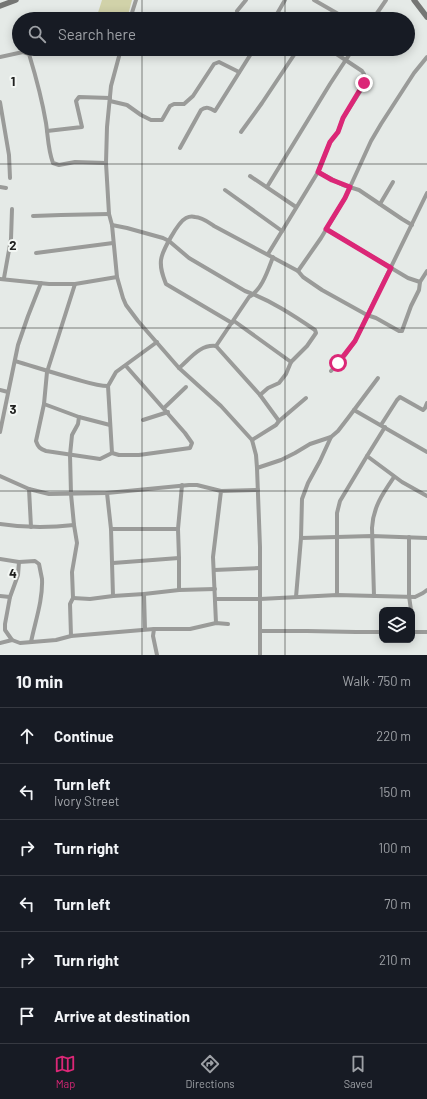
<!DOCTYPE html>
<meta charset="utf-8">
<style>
body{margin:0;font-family:Barlow,sans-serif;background:#242831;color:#f1f3f6}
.controls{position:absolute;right:12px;bottom:12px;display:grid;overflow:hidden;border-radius:8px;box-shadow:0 2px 10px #0003}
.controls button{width:36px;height:36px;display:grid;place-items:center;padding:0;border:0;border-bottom:1px solid #363941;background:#171b24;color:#f1f3f6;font:20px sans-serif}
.stop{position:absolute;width:12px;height:12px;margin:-9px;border:3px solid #db2777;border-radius:50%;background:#fff}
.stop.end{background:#db2777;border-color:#fff;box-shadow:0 1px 4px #0008}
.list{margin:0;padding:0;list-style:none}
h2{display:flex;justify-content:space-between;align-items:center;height:52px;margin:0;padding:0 16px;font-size:17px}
h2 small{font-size:13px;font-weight:400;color:#9ea1a6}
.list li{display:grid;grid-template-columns:26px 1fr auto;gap:12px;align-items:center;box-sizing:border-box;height:56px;padding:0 16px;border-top:1px solid #363941}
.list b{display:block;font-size:15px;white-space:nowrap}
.list p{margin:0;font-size:13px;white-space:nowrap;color:#9ea1a6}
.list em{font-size:13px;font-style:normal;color:#9ea1a6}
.icon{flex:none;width:22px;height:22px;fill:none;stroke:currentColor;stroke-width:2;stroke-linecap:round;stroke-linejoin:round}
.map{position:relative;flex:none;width:427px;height:655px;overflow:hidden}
.search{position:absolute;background:#171b24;box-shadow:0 2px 10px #0003;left:12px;right:12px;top:12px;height:44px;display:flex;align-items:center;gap:10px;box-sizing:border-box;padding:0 14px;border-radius:22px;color:#9ea1a6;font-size:15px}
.sheet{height:388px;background:#171b24}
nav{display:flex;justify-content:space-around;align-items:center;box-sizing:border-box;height:56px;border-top:1px solid #363941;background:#171b24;font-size:11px;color:#9ea1a6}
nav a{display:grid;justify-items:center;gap:2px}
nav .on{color:#db2777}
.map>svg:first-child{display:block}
.pitch{fill:#d1d2a9}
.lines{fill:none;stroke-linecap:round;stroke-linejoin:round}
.street{stroke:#9a9b99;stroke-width:4}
.secondary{stroke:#757674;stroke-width:5.5}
.route{stroke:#db2777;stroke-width:5}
.grid{fill:none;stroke:#202120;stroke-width:1;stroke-opacity:0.55}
.grid-label{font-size:13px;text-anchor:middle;font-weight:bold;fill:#202120;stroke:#f3f7f4;stroke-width:4;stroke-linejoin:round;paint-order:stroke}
</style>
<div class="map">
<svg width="427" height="655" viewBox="0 0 427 655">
<rect width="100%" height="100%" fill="#e5eae7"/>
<path class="pitch" d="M102 0H132L127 19H96Z"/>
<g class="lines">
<g class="street">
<path d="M314 0 347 19"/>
<path d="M237 11 246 0"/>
<path d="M276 15 282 19"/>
<path d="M130 19 136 0"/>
<path d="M274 19 285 0"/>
<path d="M373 19 386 0"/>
<path d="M121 49 111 86 107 127 106 163 109 214 112 225 117 277 123 298 126 305 138 321 179 368 221 406 252 440 256 455 257 468 260 547V655"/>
<path d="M0 57 23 52 29 54C36 77 42 99 46 123 48 136 48 150 53 163L59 165 75 162 106 163"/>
<path d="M110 101 127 105 141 115 151 120H162L170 106 174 104H184L193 96 214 64 219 62 239 72"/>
<path d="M0 102 9 155 10 178"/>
<path d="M47 131 82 127 76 101 79 97 110 98"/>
<path d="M241 132 262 103 298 49"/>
<path d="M180 148 201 110C206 106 210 108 215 111L254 49"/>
<path d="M318 172 343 185 359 190 402 219 412 225"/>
<path d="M250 176 296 207"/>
<path d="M0 187 6 188"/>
<path d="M267 187 330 84 353 49"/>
<path d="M225 190 282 231"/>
<path d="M380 204 393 182"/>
<path d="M33 216 61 215 109 214"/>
<path d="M112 225 127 228 163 238 169 241 189 258 245 291C270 300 293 315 315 330L316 333 307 346 291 362 286 374 279 383 268 388 260 395 216 346C200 344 190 359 179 368"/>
<path d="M326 229 408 278 420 282 427 271"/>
<path d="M36 253 113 243"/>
<path d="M268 254 318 172 330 142 338 132 343 118 363 87 365 79 364 74 362 71 329 49"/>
<path d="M298 271 321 238 345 198 371 141 381 124 414 73 427 57"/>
<path d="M4 278 11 239 12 209"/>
<path d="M0 279 49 284H75L117 277"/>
<path d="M75 284 47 372 44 404 36 441C38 447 40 449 46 451L100 459 112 453 119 455H139L190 448 192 443 185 433 126 366"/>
<path d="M234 321 291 362"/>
<path d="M232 323 166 284C163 276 160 269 161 260 162 251 178 222 186 218 188 217 192 216 195 217 202 217 208 222 214 226L298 271 303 277 322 290 367 315 376 318 399 331H402L403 328 411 306 419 290 420 282"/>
<path d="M216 346 249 297C262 290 268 270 273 257"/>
<path d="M15 361C35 367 54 373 75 379 86 382 97 386 108 386L116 372 157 342"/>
<path d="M331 371 345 355 355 341 427 193"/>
<path d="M108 386 112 453"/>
<path d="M0 390 8 392"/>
<path d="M260 395 279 421"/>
<path d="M44 404 79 417 110 425"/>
<path d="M164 408 186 387"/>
<path d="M354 410 427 452"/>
<path d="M143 420 168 412"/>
<path d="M381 425 397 400 400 397 423 410 425 408 427 403"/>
<path d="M385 427 367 456 402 482 427 496"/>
<path d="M0 432 18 345 28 316 41 283"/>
<path d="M252 440 276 425 279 421 306 398"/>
<path d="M257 468 281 460 295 453 310 444 331 437 338 431 348 418 378 378"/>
<path d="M0 476 29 489 49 494 107 493 189 485H197L221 491 258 490"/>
<path d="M29 489 31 527"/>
<path d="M107 493 111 529 113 596"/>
<path d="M0 524C25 528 49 528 74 525"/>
<path d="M111 529H178"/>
<path d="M409 537V596L411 610"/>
<path d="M301 538 372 536 427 538"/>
<path d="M0 559 19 562 35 561 39 564C40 569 41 574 42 579 43 600 35 622 31 642"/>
<path d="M113 563 179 558"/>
<path d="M214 570 259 568"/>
<path d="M179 590V558L178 529 182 485"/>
<path d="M144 594 145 629"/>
<path d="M337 595V513L340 501 367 456"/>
<path d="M0 596 10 597"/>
<path d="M374 596 372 528C373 507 383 493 394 477"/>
<path d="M296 597 301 538 302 499 308 483 320 461 331 437"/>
<path d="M73 598 90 599 113 596 144 594 179 590 215 589"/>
<path d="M216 599H260L337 595 415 597 423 593 427 590"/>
<path d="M216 623 213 557 221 491"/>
<path d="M154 629 153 636 157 655"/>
<path d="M261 631H307L356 632H382"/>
<path d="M412 632H427"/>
<path d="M71 636 70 604 73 598 72 572 77 543 74 525 71 494 70 455 72 435 78 424 79 417"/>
<path d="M12 640 5 630V624L10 597 18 575 19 562"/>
<path d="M0 643 12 640 20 643 56 640 71 636 154 629H190L216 623 228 624"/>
</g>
<g class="secondary">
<path d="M414 0 427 17"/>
<path d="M0 6 16 0"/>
</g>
</g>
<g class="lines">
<path class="route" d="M338 363 355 341 391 268 326 229 345 198 350 187 332 180 318 172 330 142 338 132 343 118 364 83"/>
</g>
<path class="grid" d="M142 0V19M285 0V19M142 49V655M285 49V655M0 164H427M0 328H427M0 491H427"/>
<g class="grid-label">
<text x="13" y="86">1</text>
<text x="13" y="250">2</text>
<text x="13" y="414">3</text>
<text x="13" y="578">4</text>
</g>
</svg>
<div class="controls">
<button><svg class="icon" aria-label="layers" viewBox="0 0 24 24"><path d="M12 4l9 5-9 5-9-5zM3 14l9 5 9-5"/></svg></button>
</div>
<div class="stop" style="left:338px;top:363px"></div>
<div class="stop end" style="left:364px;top:83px"></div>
<div class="search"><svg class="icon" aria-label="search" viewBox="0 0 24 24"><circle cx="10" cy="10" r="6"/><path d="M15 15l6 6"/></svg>Search here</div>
</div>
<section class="sheet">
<h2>10 min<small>Walk · 750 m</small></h2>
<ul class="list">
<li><svg class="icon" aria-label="ahead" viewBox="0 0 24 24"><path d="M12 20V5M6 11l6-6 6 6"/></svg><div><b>Continue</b></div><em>220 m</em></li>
<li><svg class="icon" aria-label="left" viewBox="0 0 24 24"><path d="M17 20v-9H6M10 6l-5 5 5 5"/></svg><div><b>Turn left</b><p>Ivory Street</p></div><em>150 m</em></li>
<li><svg class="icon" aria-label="right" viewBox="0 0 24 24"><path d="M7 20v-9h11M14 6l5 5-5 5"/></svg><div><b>Turn right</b></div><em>100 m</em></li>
<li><svg class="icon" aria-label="left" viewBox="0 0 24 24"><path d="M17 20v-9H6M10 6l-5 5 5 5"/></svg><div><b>Turn left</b></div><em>70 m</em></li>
<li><svg class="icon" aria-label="right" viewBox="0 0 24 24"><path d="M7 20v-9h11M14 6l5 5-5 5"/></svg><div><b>Turn right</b></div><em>210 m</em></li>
<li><svg class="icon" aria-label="arrive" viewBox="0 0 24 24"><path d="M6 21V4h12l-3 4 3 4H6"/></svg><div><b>Arrive at destination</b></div></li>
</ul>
</section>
<nav>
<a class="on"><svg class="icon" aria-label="map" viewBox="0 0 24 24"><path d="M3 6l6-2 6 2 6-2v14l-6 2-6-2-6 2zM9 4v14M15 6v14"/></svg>Map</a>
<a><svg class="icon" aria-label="directions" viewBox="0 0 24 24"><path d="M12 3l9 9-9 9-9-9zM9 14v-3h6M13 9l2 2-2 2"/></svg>Directions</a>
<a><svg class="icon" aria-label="saved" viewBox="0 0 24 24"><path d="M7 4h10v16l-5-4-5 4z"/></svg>Saved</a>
</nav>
